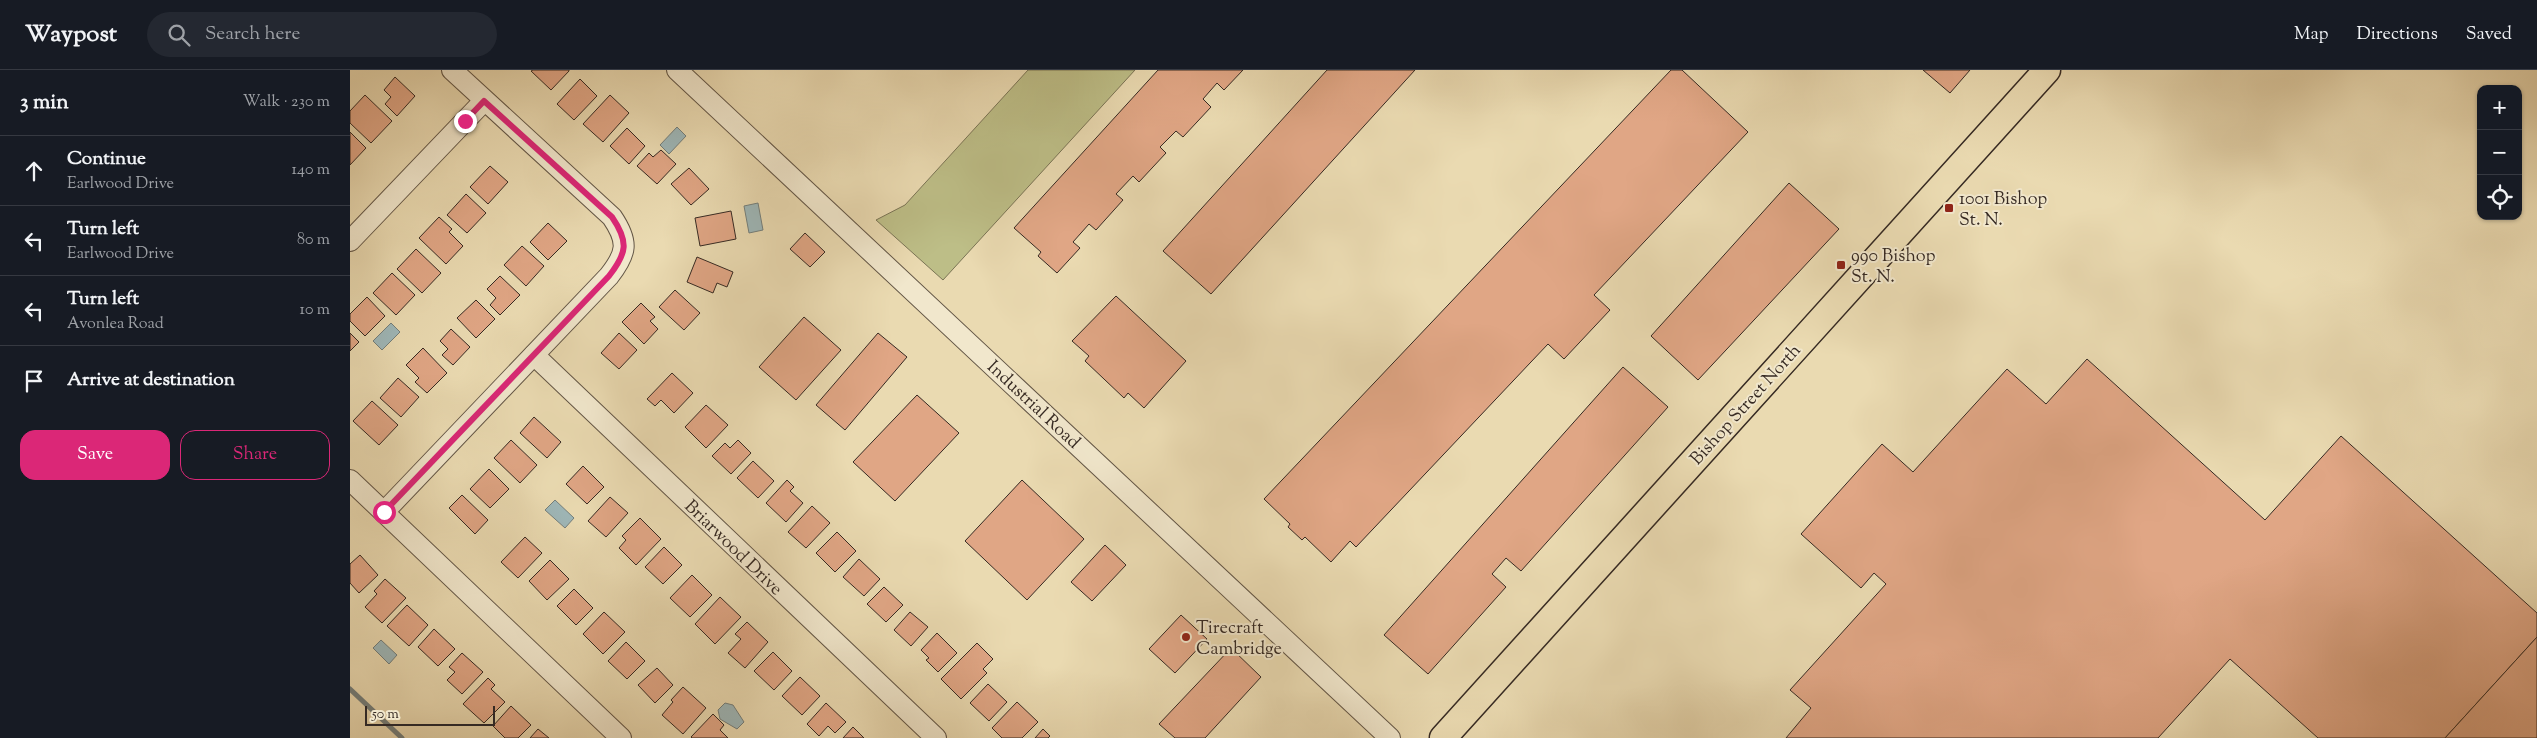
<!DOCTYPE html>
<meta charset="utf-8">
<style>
body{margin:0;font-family:"Sorts Mill Goudy",serif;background:#242831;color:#f1f3f6}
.controls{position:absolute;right:15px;top:15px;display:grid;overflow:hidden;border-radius:10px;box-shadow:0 1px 4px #0004}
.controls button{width:45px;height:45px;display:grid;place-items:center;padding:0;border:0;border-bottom:1px solid #363941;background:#171b24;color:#f1f3f6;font:25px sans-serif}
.scale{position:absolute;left:15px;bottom:12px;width:130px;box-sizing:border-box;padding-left:5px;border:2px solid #362a23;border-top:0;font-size:14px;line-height:18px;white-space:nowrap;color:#362a23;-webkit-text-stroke:4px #f1e7cc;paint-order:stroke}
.stop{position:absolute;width:15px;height:15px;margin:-11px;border:4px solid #db2777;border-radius:50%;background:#fff}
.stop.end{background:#db2777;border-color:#fff;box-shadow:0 1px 5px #0008}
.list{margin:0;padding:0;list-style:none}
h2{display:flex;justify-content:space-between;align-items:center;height:65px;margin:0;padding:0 20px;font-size:21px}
h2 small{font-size:16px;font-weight:400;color:#9ea1a6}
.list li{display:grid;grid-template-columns:32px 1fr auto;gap:15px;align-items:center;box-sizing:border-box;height:70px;padding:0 20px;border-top:1px solid #363941}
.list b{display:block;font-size:19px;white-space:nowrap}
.list p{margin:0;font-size:16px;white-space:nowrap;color:#9ea1a6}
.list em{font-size:16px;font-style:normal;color:#9ea1a6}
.actions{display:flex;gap:10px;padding:15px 20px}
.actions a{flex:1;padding:11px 0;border:1px solid #db2777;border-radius:15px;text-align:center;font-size:18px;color:#db2777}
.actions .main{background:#db2777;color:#fff}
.icon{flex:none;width:28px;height:28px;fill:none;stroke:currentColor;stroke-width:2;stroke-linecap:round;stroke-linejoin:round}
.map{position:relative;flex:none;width:2187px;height:668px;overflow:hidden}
header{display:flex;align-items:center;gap:30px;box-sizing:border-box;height:70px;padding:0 25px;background:#171b24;border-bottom:1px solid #363941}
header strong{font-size:24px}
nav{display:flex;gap:28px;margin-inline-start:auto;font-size:18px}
.search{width:350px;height:45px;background:#242831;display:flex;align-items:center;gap:12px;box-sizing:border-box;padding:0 18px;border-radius:28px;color:#9ea1a6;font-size:19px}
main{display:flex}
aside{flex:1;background:#171b24}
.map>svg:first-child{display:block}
.green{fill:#bdbe87;stroke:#7a7455}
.water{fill:#9eb7b8;stroke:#747f7c}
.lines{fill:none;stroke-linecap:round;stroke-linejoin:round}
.stream{stroke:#747f7c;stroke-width:5}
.building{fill:#e0a685;stroke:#362a23}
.minor-casing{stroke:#635646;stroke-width:22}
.major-casing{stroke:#362a23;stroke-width:29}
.minor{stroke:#f1e7cc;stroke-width:20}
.major{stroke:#eadab1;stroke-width:26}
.route{stroke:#db2777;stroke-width:6}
.poi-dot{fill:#8f2418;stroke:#f1e7cc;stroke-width:2}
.labels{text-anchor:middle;stroke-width:4;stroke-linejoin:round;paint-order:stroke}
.poi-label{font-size:18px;fill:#362a23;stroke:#f1e7cc;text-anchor:start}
.street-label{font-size:18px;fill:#362a23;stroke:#f1e7cc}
</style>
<header>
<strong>Waypost</strong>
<div class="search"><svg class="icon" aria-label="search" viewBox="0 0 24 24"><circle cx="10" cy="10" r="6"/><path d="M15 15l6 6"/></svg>Search here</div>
<nav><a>Map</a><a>Directions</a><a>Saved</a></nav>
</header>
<main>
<aside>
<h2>3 min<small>Walk · 230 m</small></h2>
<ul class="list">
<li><svg class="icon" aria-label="ahead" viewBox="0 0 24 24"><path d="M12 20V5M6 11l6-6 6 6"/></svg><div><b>Continue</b><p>Earlwood Drive</p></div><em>140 m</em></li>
<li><svg class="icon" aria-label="left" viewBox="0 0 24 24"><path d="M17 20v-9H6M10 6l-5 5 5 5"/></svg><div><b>Turn left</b><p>Earlwood Drive</p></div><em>80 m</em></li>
<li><svg class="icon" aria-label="left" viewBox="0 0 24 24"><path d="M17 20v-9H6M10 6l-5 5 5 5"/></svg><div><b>Turn left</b><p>Avonlea Road</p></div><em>10 m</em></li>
<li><svg class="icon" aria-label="arrive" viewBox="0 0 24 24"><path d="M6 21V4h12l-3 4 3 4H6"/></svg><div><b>Arrive at destination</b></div></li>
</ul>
<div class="actions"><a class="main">Save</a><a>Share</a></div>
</aside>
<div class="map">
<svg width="2187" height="668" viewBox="0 0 2187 668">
<rect width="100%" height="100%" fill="#eadab1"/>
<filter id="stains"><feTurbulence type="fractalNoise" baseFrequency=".004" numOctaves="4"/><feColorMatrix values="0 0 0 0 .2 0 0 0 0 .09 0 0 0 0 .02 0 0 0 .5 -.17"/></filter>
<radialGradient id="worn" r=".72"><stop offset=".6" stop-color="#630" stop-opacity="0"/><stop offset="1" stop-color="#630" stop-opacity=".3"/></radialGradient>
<path class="green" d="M678 0H785L593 210 526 150 555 135Z"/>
<g class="water">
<path d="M327 57 336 66 319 84 310 75Z"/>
<path d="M408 133 413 160 399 163 394 136Z"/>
<path d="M41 253 50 262 32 280 23 271Z"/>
<path d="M205 430 224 448 215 458 195 440Z"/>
<path d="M31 570 47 585 39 594 23 578Z"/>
<path d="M375 633 383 635 394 652 387 659 370 649 368 640Z"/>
</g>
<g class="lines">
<path class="stream" d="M0 619 52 668"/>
</g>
<g class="building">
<path d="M183 0H219V1L201 20 181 1Z"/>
<path d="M808 0H893L874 20 867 13 853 29 861 37 833 67 826 61 810 77 816 83 789 112 783 106 766 124 773 130 746 160 739 154 723 172 730 178 707 203 688 186 691 182 664 158Z"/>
<path d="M977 0H1065L861 224 813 181Z"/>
<path d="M1321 0H1332L1398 62 1244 225 1260 240 1214 289 1198 274 1006 477 1000 471 981 492 955 467 952 470 938 457 940 454 914 429Z"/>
<path d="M1573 0H1620L1600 23Z"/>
<path d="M45 7 65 26 47 46 35 34 41 27 34 20Z"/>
<path d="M230 9 247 26 224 50 207 34Z"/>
<path d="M15 25 42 51 21 73 0 53V41Z"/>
<path d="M260 25 279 43 253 72 233 54Z"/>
<path d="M277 58 295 76 279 94 260 76Z"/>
<path d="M0 62 16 78 0 95Z"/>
<path d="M311 80 326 94 307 114 287 96 299 83 303 87Z"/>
<path d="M140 96 158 112 138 134 120 117Z"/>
<path d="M339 98 359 119 341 135 321 114Z"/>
<path d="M1439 113 1489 159 1348 310 1301 266Z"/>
<path d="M116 124 136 143 117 163 97 145Z"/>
<path d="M381 141 386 169 350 176 345 148Z"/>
<path d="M89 147 102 159 99 162 113 176 96 194 69 168Z"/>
<path d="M198 153 217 171 198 190 180 172Z"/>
<path d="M455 163 475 182 460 197 440 179Z"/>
<path d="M172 176 194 196 176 216 154 195Z"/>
<path d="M66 179 91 203 72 223 47 199Z"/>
<path d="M347 187 383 202 377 217 367 213 363 223 337 212Z"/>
<path d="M42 203 65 225 46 245 23 223Z"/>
<path d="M150 206 170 225 150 245 140 235 146 228 137 219Z"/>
<path d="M325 220 350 243 334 260 309 237Z"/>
<path d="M766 226 836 291 794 338 778 323 774 328 735 291 739 286 722 271Z"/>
<path d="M17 227 35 246 15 266 0 251V244Z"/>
<path d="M126 230 145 249 126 268 107 248Z"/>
<path d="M291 233 305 247 300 251 308 259 294 274 272 252Z"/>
<path d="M454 247 491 280 446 330 409 297Z"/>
<path d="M101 259 120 277 103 295 92 285 98 279 90 271Z"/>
<path d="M0 263 9 272 0 281Z"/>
<path d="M269 263 287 280 269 299 251 283Z"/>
<path d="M528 263 557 287 495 360 466 335Z"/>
<path d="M73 278 97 303 77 323 65 312 69 308 56 295Z"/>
<path d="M1737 289 1915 450 1991 366 2187 543V567L2095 668H1968L1880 589 1808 668H1436L1461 638 1440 620 1536 514 1524 503 1511 518 1451 464 1532 374 1563 402 1657 299 1696 334Z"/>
<path d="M1273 297 1318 337 1171 501 1156 488 1142 504 1156 517 1078 604 1034 565Z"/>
<path d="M322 303 343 323 324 343 311 330 305 336 297 329Z"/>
<path d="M48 308 69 327 51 347 30 328Z"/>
<path d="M567 325 609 363 545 431 503 392Z"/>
<path d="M22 331 48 355 29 375 3 351Z"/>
<path d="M356 335 378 355 356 378 335 357Z"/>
<path d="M184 347 211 372 197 388 170 363Z"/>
<path d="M161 370 187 395 170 413 144 388Z"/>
<path d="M388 370 401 383 381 404 362 386 375 373 380 378Z"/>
<path d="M403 391 424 411 408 428 387 408Z"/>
<path d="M233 396 254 417 237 434 216 414Z"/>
<path d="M139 399 159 419 140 438 120 419Z"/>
<path d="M437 410 444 417 440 421 453 433 436 452 416 433Z"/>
<path d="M672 410 734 469 677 530 615 471Z"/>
<path d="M112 425 138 450 125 464 99 438Z"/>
<path d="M260 427 278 443 256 467 238 451Z"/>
<path d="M462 436 480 453 456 478 438 462Z"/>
<path d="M290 448 311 469 286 495 269 478 276 470 272 466Z"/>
<path d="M487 462 506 481 485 502 466 483Z"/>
<path d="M175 467 192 483 168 508 151 492Z"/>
<path d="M755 475 776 495 742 531 721 512Z"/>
<path d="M314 477 332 495 313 514 295 497Z"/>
<path d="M10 485 28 505 9 523 0 513V494Z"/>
<path d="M509 489 530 509 514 526 493 507Z"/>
<path d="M200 490 219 509 197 530 179 511Z"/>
<path d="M342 505 362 525 340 547 320 528Z"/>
<path d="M35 509 56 528 32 553 15 537 27 524 24 521Z"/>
<path d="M534 517 553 535 536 552 517 534Z"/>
<path d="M224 519 243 538 226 555 207 536Z"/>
<path d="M370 527 391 547 365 574 345 554Z"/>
<path d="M57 535 78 555 59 576 37 556Z"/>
<path d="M254 542 275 562 253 584 233 564Z"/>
<path d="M560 542 578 557 561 576 544 560Z"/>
<path d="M831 545 857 569 825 603 799 579Z"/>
<path d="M397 552 418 572 395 598 378 583 391 569 385 564Z"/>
<path d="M84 559 105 579 88 596 68 577Z"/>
<path d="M587 563 607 583 588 602 576 590 579 588 571 580Z"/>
<path d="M2187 567V668H2095Z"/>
<path d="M276 572 295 591 277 609 258 591Z"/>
<path d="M627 573 643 589 633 599 637 603 611 629 591 609Z"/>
<path d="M881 578 911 607 855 668H825L809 654Z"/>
<path d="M423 582 442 601 424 620 404 601Z"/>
<path d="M112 583 133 602 112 624 97 610 105 602 99 597Z"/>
<path d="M307 598 323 615 305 633 288 615Z"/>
<path d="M450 607 470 626 452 645 432 626Z"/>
<path d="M138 608 145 615 141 619 155 632 134 653 113 634Z"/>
<path d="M638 614 657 632 639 651 620 633Z"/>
<path d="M333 617 356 638 333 664 312 645 323 632 321 630Z"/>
<path d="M667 632 688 652 672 668H652L642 658Z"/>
<path d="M476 633 496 652 485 663 478 656 469 666 457 654Z"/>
<path d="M161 636 181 655 168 668H155L143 656Z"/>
<path d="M363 644 374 655 370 660 378 668H342L341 667Z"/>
<path d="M503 657 514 668H493Z"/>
<path d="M188 659 199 668H180Z"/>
<path d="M693 659 700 666 698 668H685Z"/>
</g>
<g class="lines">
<g class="minor-casing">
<g id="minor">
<path d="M327 0 1040 668"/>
<path d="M0 171 134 31"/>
<path d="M184 285 586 668"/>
<path d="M0 410 271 668"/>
<path d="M34 442 259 206C277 183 279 172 262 147L102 0"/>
</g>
</g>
<g class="major-casing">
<path id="major" d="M1093 668 1697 0"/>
</g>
<use href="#minor" class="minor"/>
<use href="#major" class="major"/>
</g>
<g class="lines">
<path class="route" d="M34 442 259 206C277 183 279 172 262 147L134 31 115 51"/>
</g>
<g class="poi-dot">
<rect x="1594" y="133" width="10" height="10" rx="2.5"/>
<rect x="1486" y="190" width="10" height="10" rx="2.5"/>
<circle cx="836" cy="567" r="5"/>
</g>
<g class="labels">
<g class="poi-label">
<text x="1609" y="134">1001 Bishop<tspan x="1609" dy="21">St. N.</tspan></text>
<text x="1501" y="191">990 Bishop<tspan x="1501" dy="21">St. N.</tspan></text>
<text x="846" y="563">Tirecraft<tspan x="846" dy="21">Cambridge</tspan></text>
</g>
<g class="street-label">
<text transform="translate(684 334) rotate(43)" y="6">Industrial Road</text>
<text transform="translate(1395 334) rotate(-48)" y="6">Bishop Street North</text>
<text transform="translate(384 477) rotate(44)" y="6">Briarwood Drive</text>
</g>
</g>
<rect width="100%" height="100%" filter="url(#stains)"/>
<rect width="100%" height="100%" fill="url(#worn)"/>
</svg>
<div class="controls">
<button>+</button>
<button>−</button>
<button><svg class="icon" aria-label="locate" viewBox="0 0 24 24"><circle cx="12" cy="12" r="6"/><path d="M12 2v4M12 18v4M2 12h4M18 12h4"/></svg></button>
</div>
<div class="scale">50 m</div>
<div class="stop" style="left:34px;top:442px"></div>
<div class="stop end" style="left:115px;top:51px"></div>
</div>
</main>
